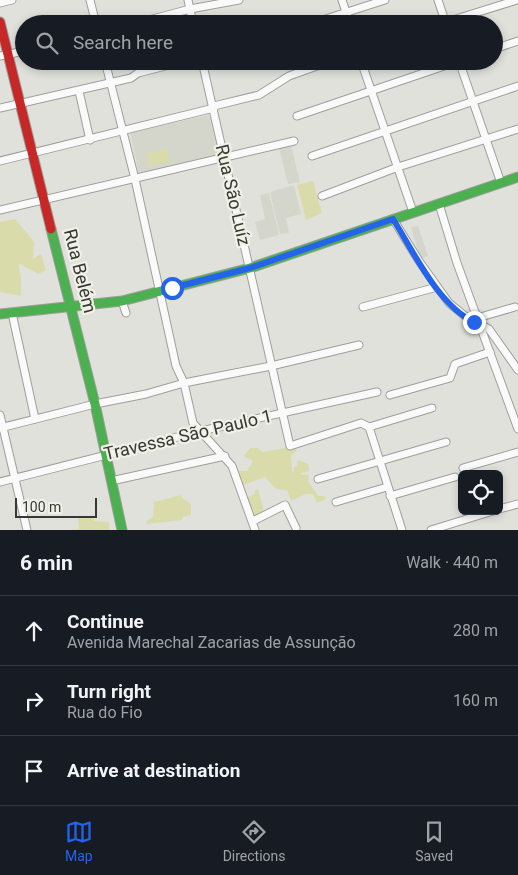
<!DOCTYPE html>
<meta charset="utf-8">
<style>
body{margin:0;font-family:Roboto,sans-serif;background:#20242c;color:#f1f3f6}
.controls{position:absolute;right:15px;bottom:15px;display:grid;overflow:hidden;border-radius:8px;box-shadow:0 2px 8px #0003}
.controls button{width:45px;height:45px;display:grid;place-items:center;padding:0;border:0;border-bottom:1px solid #363941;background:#171b24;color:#f1f3f6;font:25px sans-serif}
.scale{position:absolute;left:15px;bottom:12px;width:82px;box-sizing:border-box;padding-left:5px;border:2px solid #383834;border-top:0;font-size:14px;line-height:18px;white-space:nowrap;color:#383834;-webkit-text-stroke:4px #f0f1e6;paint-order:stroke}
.stop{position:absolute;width:15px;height:15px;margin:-11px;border:4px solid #2563eb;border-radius:50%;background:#fff}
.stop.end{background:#2563eb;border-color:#fff;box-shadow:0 1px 5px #0008}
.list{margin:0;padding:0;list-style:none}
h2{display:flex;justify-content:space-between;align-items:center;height:65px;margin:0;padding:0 20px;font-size:21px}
h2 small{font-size:16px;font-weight:400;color:#9ea1a6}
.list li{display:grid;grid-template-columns:32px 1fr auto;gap:15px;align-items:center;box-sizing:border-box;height:70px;padding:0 20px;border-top:1px solid #363941}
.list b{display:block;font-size:19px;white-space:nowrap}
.list p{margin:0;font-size:16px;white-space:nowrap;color:#9ea1a6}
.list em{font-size:16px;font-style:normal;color:#9ea1a6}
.icon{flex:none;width:28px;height:28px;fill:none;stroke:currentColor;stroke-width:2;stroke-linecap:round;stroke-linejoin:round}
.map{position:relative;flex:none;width:518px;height:530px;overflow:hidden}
.search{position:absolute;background:#171b24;box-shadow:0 2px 8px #0003;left:15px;right:15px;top:15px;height:55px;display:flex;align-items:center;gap:12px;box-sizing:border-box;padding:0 18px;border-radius:28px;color:#9ea1a6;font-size:19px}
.sheet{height:275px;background:#171b24}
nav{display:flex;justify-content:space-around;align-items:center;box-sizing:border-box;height:70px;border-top:1px solid #363941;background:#171b24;font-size:14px;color:#9ea1a6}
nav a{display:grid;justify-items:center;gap:2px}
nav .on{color:#2563eb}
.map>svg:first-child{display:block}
.built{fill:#d5d6cb}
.green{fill:#d9dbaa}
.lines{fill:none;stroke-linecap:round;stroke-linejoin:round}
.street-casing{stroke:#9e9f9b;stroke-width:9}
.fast-casing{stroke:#9e9f9b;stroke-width:11}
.jam-casing{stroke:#9e9f9b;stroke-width:11}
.street{stroke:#fafafa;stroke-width:7}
.fast{stroke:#4caf50;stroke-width:9}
.jam{stroke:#c62828;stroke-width:9}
.route{stroke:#2563eb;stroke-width:6}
.labels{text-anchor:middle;stroke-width:4.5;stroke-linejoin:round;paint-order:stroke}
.street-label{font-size:18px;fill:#383834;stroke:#f0f1e6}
</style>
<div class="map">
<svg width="518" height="530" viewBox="0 0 518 530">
<rect width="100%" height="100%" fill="#e1e1dc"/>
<g class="built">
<path d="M209 115 219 156 139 174 130 132Z"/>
<path d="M291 145 300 182 288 184 279 148Z"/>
<path d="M294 185 301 214 286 218 289 233 280 234 270 192Z"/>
<path d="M269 193 279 235 260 240 255 222 265 219 260 195Z"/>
<path d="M418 226 428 256 420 259 411 227Z"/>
</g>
<g class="green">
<path d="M167 149 170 162 149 166 146 154Z"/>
<path d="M313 181 322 213 306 220 297 185Z"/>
<path d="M15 219 34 242 33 259 41 254 46 270 38 274 18 263 21 279V296L0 292V222Z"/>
<path d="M297 446 296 452 291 455 292 471 294 472V467L297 466 298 460 308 464 309 471 299 474 309 475 308 481 318 496H324L326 499 317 503 313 494H306L291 501 287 490 276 489 265 477 243 485 237 471H247L253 461 244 456 250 448H258L262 452Z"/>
<path d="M258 489 264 512 253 519 247 497 255 494V490Z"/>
<path d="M182 495V498L191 504V515L183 517 182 520 146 524 148 519 153 517 154 502Z"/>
<path d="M94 515V521L109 522 110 530H70L79 529 78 518Z"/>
</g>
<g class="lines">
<g class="street-casing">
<g id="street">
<path d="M90 0 96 24"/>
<path d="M188 0 193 24"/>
<path d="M342 0 350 24"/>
<path d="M438 0 446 24"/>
<path d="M0 3 12 0"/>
<path d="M134 24 190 9 239 0"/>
<path d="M310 24 385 0"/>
<path d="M440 24 517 0"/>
<path d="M494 49 518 41"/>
<path d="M0 56 24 51"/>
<path d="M105 61 135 179 176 366 184 383 193 423 232 466 255 530"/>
<path d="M202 61 290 446 361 423 369 427"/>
<path d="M361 61 413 212"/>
<path d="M79 91 90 140"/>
<path d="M214 106 259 95 289 76 331 61"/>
<path d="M0 108 131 78 138 73 185 61"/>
<path d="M297 116 459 61 501 183"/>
<path d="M312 156 518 86"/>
<path d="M0 161 214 108"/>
<path d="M322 196 398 167 518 129"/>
<path d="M439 204 457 263 518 429"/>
<path d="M0 210 294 141"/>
<path d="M393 219 419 261 449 303 465 316 489 329 518 370"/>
<path d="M122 301 126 313"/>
<path d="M363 307 437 287"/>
<path d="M12 313 35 419"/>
<path d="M477 318 515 307"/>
<path d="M390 395 450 378 455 364 490 352"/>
<path d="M0 415 27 530"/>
<path d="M369 427 402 530"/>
<path d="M369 427 432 408"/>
<path d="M0 428 95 404 146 394 184 383 271 366 359 345"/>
<path d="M463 468 518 452"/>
<path d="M318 479 446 442"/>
<path d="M111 481 225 456"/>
<path d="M0 482 201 431 377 392"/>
<path d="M390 496 455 477"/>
<path d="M336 502 387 487"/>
<path d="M499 509 518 504"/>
<path d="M253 521 285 505 296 528"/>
<path d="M431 530 493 511"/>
</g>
</g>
<g class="fast-casing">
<g id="fast">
<path d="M51 229 95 404 122 530"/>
<path d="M0 314 122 301 250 268 518 177"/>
</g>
</g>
<g class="jam-casing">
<path id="jam" d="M0 22 51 229"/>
</g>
<use href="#street" class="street"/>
<use href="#fast" class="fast"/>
<use href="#jam" class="jam"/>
</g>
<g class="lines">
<path class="route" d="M172 288 250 268 393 219C413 251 438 305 474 322"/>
</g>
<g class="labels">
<g class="street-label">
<text transform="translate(233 195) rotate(77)" y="6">Rua São Luíz</text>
<text transform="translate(80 271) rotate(76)" y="6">Rua Belém</text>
<text transform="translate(188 435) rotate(-13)" y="6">Travessa São Paulo 1</text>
</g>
</g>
</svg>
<div class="controls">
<button><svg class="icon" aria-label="locate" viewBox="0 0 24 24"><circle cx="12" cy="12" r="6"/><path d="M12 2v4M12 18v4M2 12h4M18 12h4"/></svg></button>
</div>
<div class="scale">100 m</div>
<div class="stop" style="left:172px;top:288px"></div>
<div class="stop end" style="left:474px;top:322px"></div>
<div class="search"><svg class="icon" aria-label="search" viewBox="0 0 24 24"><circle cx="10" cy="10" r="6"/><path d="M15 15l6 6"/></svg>Search here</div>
</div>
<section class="sheet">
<h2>6 min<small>Walk · 440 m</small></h2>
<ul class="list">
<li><svg class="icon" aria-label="ahead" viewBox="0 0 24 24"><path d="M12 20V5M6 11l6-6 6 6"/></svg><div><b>Continue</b><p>Avenida Marechal Zacarias de Assunção</p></div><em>280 m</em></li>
<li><svg class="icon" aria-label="right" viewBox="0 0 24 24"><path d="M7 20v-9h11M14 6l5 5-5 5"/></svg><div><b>Turn right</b><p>Rua do Fio</p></div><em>160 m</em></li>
<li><svg class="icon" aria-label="arrive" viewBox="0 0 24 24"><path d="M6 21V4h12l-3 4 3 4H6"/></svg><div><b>Arrive at destination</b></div></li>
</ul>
</section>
<nav>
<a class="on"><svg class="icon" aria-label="map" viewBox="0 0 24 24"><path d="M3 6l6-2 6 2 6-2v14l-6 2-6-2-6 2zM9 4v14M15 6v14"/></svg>Map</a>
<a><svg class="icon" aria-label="directions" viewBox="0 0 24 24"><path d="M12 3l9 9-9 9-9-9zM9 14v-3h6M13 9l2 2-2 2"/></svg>Directions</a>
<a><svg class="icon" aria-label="saved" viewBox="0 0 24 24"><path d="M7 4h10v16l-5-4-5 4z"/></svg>Saved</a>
</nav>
